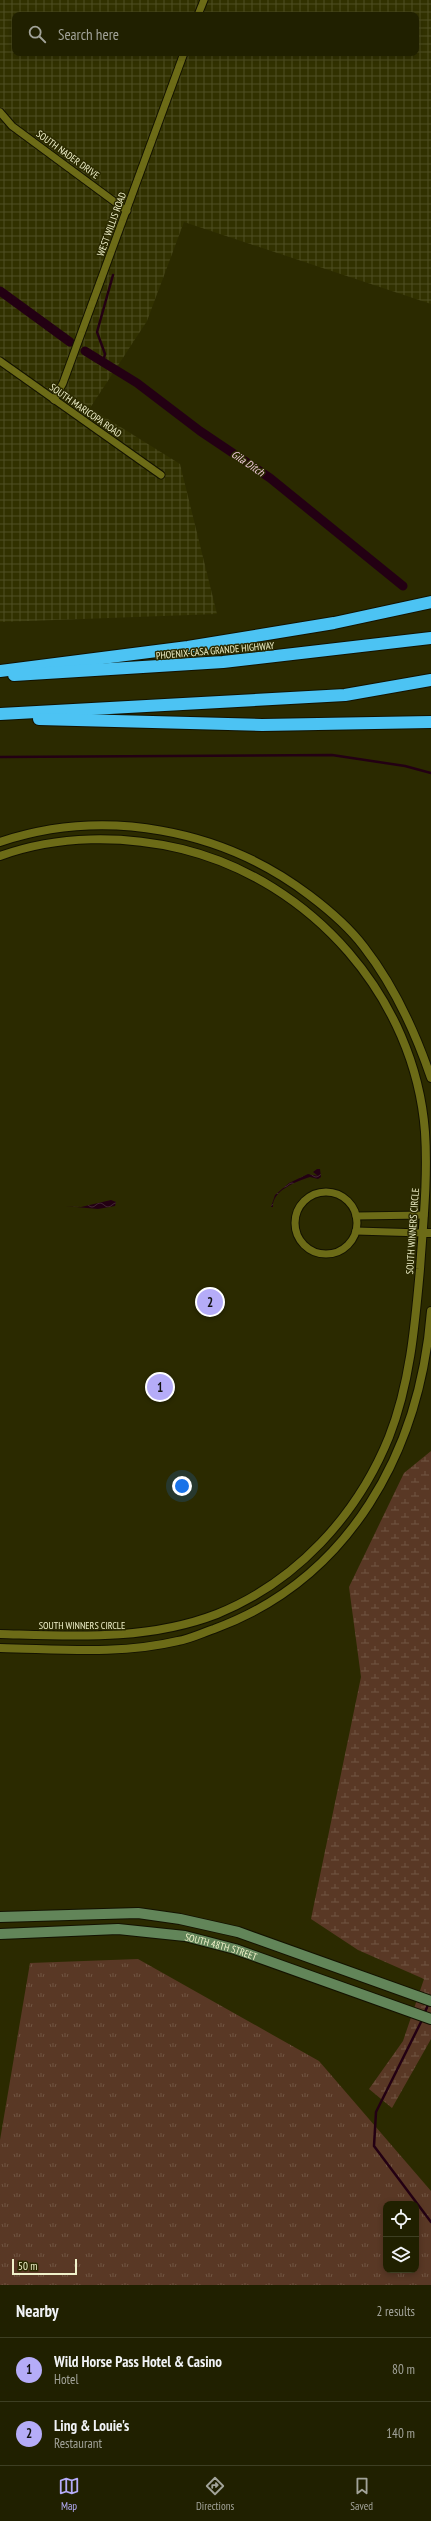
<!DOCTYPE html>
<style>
body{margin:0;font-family:"PT Sans Narrow",sans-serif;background:#2d2d0f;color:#f1f3f6}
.controls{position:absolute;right:12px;bottom:12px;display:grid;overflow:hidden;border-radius:8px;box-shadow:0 2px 6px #0003}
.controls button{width:36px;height:36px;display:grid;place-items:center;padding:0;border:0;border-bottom:1px solid #3d3e22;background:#202000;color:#f1f3f6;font:20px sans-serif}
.scale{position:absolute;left:12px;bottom:10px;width:65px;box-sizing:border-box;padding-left:4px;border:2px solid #f0f1ca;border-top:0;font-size:11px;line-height:14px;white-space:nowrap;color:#f0f1ca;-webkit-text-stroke:3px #2b2a00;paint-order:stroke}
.you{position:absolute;left:182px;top:1486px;width:14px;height:14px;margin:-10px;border:3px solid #fff;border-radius:50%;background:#1a73e8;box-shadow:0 0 0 6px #1a73e833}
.badge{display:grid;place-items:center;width:26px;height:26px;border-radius:50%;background:#b5acf8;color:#111;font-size:13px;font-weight:700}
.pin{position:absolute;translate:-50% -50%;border:2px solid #fff;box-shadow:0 1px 4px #0006}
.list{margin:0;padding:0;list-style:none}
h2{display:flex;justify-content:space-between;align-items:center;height:52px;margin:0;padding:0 16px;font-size:17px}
h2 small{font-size:13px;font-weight:400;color:#a2a399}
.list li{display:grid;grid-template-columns:26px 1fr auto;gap:12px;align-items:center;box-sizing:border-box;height:64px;padding:0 16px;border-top:1px solid #3d3e22}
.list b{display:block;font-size:15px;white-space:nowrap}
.list p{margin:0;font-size:13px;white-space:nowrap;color:#a2a399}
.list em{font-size:13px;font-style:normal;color:#a2a399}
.icon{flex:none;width:22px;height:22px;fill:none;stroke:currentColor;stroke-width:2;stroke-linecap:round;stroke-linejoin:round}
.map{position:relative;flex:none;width:431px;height:2285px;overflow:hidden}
.search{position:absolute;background:#202000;box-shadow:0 2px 6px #0003;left:12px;right:12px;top:12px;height:44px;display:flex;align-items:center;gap:10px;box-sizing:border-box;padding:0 14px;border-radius:8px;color:#a2a399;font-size:15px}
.sheet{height:180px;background:#202000}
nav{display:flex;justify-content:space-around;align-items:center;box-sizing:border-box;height:56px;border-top:1px solid #3d3e22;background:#202000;font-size:11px;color:#a2a399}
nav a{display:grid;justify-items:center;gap:2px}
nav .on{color:#b5acf8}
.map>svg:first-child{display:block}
.industrial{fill:url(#industrial-grid);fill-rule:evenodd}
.grass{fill:url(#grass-tufts);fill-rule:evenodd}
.wetland{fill:url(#wetland-marsh)}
.water{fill:url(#water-waves)}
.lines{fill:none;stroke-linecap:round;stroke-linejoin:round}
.stream{stroke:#230013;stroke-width:2.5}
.canal{stroke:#230013;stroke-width:9}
.minor-casing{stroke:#131200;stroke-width:9}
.tertiary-casing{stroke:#131200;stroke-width:10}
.secondary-casing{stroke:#131200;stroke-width:12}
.motorway-casing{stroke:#131200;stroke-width:14}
.minor{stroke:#6c6b17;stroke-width:7}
.tertiary{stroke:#6c6b17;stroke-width:8}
.secondary{stroke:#628559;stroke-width:10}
.motorway{stroke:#4cc3f3;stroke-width:12}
.labels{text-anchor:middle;stroke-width:3;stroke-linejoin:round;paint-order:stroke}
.street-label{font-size:10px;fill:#f0f1ca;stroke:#2b2a00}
.water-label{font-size:11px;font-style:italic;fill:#f4cddf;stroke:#2b2a00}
</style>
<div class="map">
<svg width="431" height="2285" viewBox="0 0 431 2285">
<defs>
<pattern id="industrial-grid" width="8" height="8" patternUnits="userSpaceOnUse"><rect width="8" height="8" fill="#313100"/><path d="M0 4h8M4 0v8" fill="none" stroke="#4f4f24"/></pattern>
<pattern id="grass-tufts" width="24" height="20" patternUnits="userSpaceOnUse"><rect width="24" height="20" fill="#593825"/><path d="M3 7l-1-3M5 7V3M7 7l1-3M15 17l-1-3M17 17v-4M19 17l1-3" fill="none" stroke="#715543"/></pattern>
<pattern id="wetland-marsh" width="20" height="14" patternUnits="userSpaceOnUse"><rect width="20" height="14" fill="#593825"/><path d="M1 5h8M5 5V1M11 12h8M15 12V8" fill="none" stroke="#715543"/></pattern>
<pattern id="water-waves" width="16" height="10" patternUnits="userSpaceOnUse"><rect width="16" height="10" fill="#230013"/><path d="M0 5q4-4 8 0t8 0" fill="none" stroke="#432634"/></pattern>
</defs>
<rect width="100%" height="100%" fill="#2b2a00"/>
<path class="industrial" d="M0 0H431V304L184 222 147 321 90 408 180 464 217 614 0 622ZM15 15H416V53H15Z"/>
<path class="grass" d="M138 1959 319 2061 431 2191V2285H0V2140L30 1963ZM386 2204H416V2270H386Z"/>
<path class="wetland" d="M431 1451V2039L392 2108 369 2089 403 2041 424 1979 358 1950 311 1919 361 1677 349 1587 404 1473Z"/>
<g class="water">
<path d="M317 1169H320L321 1177 318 1179 310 1177C298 1181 272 1190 273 1207H271L275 1195 289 1183 308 1174 318 1176 313 1172Z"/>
<path d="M111 1200 116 1202 115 1206 98 1209 65 1206 81 1207Z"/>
</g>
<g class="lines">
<g class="stream">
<path d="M103 362 105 354 97 332 113 275"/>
<path d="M0 757 332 755 405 766 431 773"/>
<path d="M424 2014 429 2003"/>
<path d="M423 2018 376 2112 374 2146 431 2222"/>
</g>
<g class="canal">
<path d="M0 291 70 342"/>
<path d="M85 351 137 383 200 431 270 478 403 586"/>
</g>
<g class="minor-casing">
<g id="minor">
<path d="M198 15 204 0"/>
<path d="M0 112 12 126 127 211"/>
<path d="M0 361 161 475"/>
<path d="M54 400 63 383 184 53"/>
<circle cx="326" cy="1223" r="31"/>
<path d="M356 1216 424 1215"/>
<path d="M356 1231 423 1233"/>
</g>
</g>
<g class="tertiary-casing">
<g id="tertiary">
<path d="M0 842C105 807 222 829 309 895 329 910 349 927 364 947 395 987 415 1031 431 1078"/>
<path d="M0 856C58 835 123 835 182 849 312 881 415 998 425 1132 428 1178 423 1224 420 1269 415 1325 410 1384 389 1437 357 1516 296 1582 217 1614 147 1641 74 1636 0 1634"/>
<path d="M423 1233H431"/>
<path d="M0 1648C60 1649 119 1655 178 1641 190 1639 202 1633 214 1629 350 1579 420 1451 431 1311"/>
</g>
</g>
<g class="secondary-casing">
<g id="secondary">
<path d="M0 1917 138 1913 180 1919 238 1932 431 2001"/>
<path id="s1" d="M0 1934 118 1929 185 1936 235 1949 431 2019"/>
</g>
</g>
<g class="motorway-casing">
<g id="motorway">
<path d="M0 671 188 647 334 623 431 602"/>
<path d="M14 675 223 662 431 638"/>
<path d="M0 714 345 695 431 680"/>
<path d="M39 719 262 725 431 722"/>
</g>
</g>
<use href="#minor" class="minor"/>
<use href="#tertiary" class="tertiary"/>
<use href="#secondary" class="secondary"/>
<use href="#motorway" class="motorway"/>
</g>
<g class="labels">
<g class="street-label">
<text transform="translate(68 154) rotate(36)" y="4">SOUTH NADER DRIVE</text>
<text transform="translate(111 224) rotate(-70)" y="4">WEST WILLIS ROAD</text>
<text transform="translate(86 410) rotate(35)" y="4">SOUTH MARICOPA ROAD</text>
<text transform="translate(215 650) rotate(-5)" y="4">PHOENIX-CASA GRANDE HIGHWAY</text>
<text transform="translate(412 1231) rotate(-86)" y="4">SOUTH WINNERS CIRCLE</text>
<text x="82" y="1629">SOUTH WINNERS CIRCLE</text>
<text dy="4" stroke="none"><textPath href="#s1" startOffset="223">SOUTH 48TH STREET</textPath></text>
</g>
<g class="water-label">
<text transform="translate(248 463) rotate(34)" y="4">Gila Ditch</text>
</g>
</g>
</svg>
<div class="controls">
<button><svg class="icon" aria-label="locate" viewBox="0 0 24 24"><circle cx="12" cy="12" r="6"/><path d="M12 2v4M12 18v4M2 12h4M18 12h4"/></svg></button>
<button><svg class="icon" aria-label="layers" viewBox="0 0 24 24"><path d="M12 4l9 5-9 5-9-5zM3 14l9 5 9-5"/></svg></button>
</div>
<div class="scale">50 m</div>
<div class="you"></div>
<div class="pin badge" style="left:160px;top:1387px">1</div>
<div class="pin badge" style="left:210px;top:1302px">2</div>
<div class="search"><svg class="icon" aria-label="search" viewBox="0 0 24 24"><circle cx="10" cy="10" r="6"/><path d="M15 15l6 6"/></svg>Search here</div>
</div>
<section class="sheet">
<h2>Nearby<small>2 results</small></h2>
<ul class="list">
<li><span class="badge">1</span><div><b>Wild Horse Pass Hotel &amp; Casino</b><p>Hotel</p></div><em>80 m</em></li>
<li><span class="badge">2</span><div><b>Ling &amp; Louie's</b><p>Restaurant</p></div><em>140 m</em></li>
</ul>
</section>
<nav>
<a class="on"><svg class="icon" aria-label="map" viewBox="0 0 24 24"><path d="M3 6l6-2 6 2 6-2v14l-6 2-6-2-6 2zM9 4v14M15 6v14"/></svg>Map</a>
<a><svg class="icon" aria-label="directions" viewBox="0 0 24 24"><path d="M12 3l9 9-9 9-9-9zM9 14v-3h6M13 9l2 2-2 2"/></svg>Directions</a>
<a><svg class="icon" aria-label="saved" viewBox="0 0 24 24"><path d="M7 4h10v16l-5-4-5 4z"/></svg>Saved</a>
</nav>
